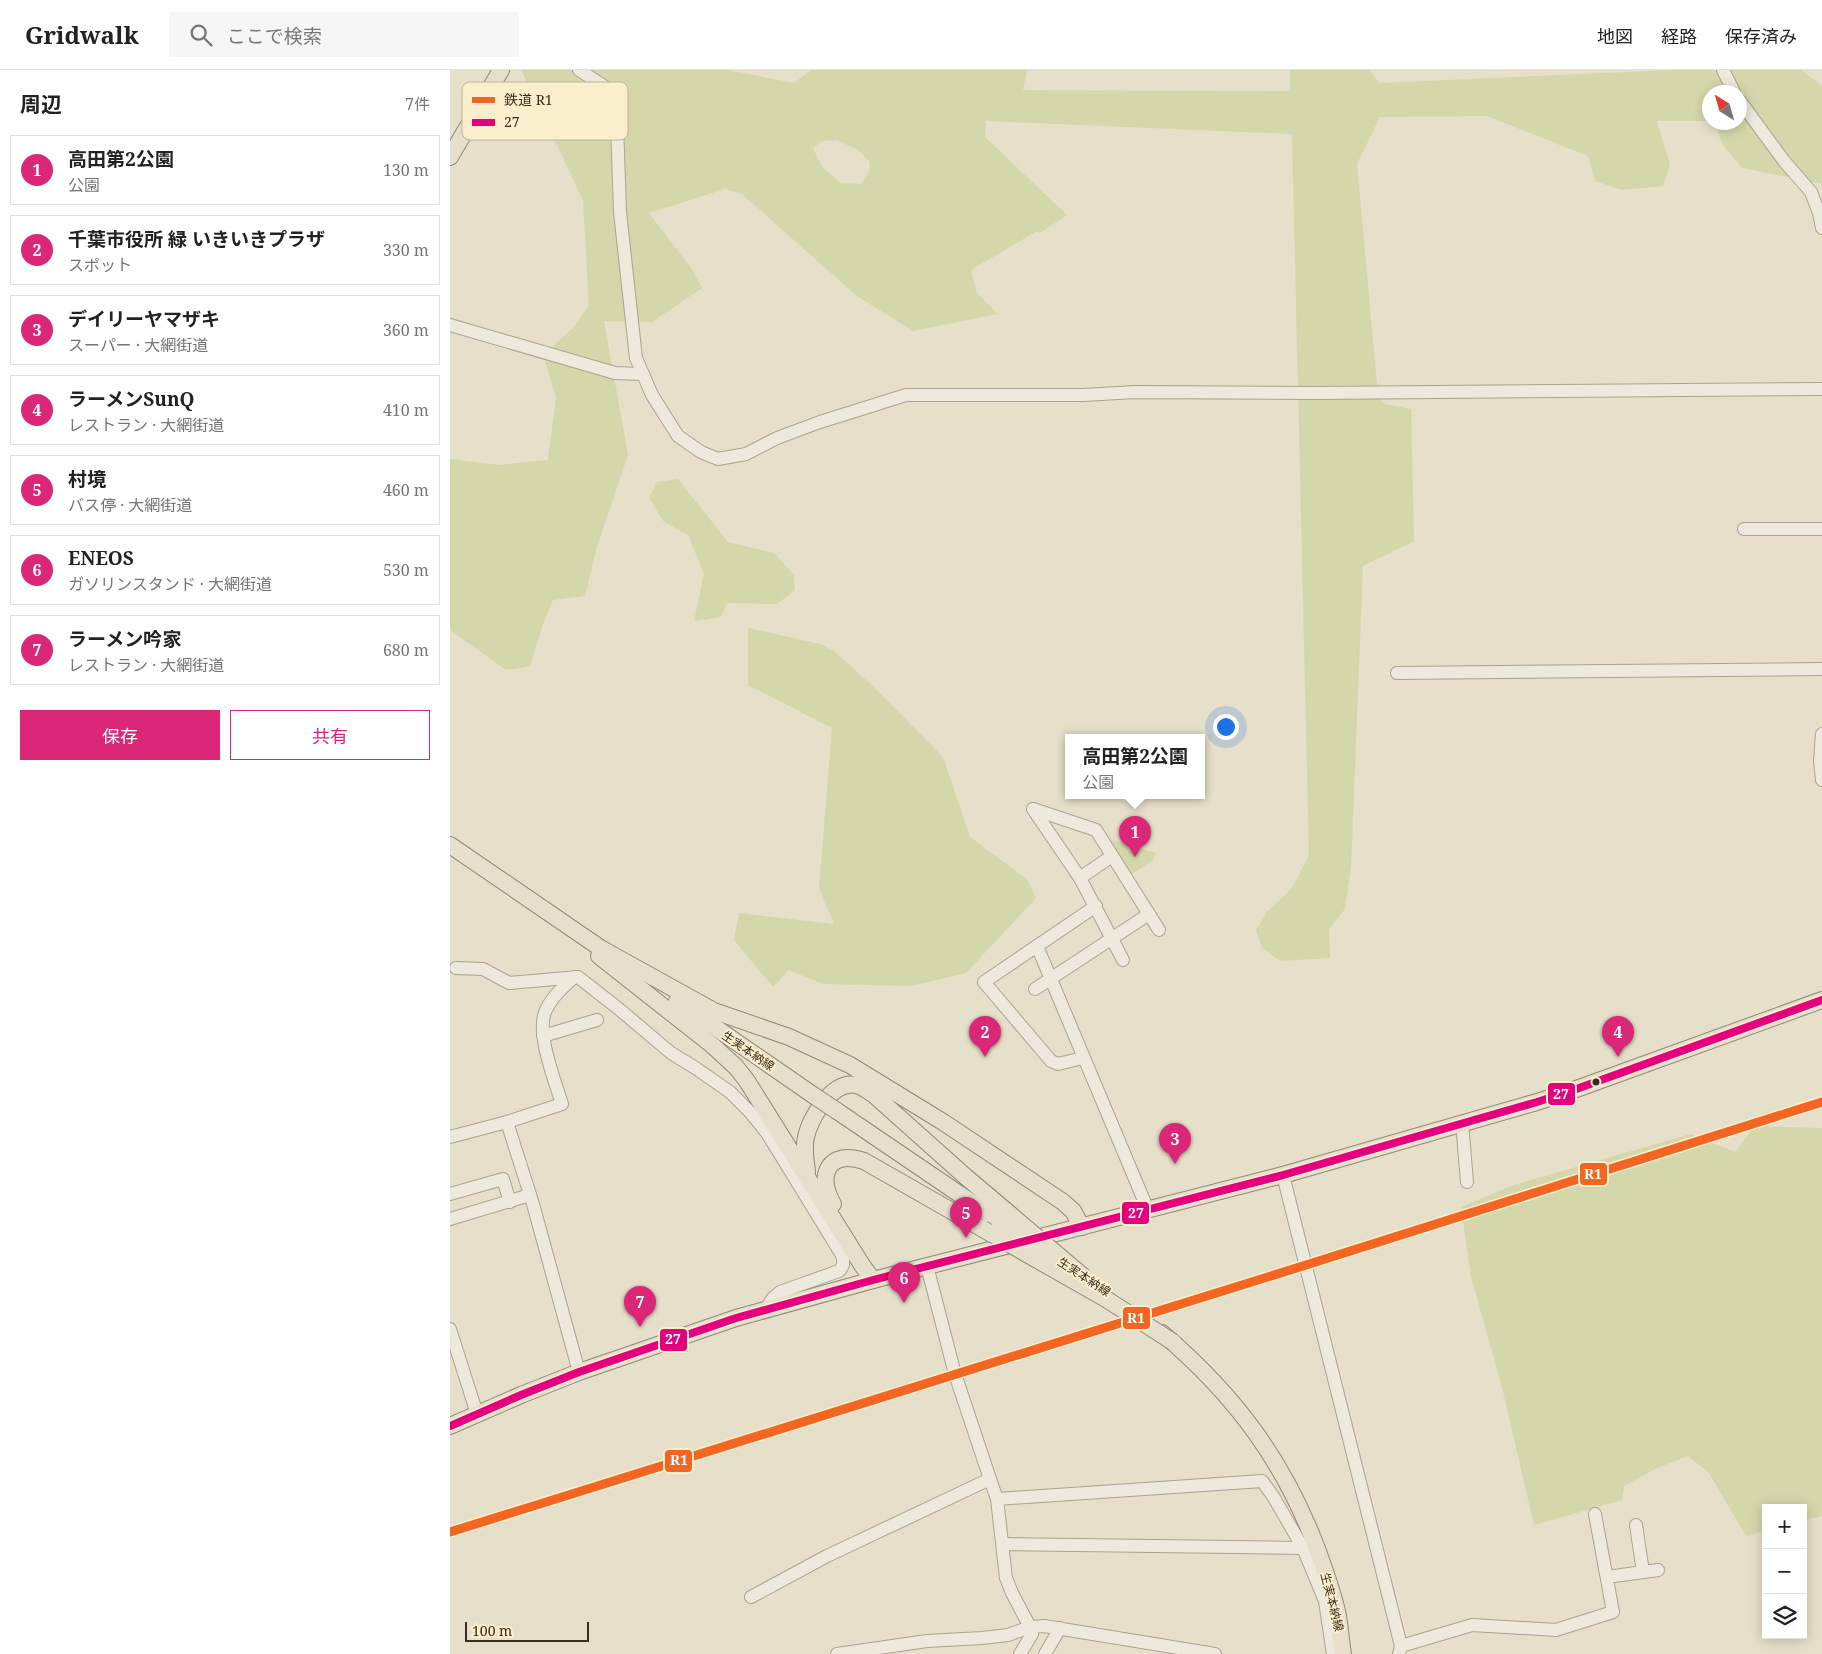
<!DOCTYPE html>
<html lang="ja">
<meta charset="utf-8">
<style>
body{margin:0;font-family:"Noto Serif","Noto Sans JP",serif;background:#f6f6f6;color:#222}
.controls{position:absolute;right:15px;bottom:15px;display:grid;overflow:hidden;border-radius:0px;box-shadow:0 2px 12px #0003}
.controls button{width:45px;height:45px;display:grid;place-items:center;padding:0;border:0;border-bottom:1px solid #e0e0e0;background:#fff;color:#222;font:25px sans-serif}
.compass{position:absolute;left:1252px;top:15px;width:45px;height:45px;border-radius:50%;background:#fff;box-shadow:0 2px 12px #0003;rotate:323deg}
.scale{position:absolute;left:15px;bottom:12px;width:124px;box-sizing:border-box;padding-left:5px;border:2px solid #3a2b1b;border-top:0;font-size:14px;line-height:18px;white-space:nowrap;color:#3a2b1b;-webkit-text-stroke:4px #f9efcd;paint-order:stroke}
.you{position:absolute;left:775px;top:656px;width:18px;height:18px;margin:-12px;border:4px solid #fff;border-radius:50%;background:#1a73e8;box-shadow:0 0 0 8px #1a73e833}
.badge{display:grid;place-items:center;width:32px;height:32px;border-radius:50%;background:#db2777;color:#fff;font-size:16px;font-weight:700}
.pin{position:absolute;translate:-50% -41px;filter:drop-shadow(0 1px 2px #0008)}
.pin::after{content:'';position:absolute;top:26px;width:18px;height:15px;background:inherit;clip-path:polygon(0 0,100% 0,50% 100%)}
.popup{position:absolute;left:615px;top:664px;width:140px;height:65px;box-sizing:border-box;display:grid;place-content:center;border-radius:0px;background:#fff;filter:drop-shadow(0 1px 4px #0005);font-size:16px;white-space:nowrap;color:#767676}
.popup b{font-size:19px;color:#222}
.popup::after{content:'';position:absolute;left:50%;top:100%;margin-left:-10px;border:10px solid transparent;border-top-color:#fff}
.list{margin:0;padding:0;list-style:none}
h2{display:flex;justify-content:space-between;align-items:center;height:65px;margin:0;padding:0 20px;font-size:21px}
h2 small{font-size:16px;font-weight:400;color:#767676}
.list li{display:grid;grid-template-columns:32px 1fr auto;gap:15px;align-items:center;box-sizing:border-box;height:70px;margin:0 10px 10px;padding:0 10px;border:1px solid #e0e0e0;border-radius:0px}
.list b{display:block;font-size:19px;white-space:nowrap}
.list p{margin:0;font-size:16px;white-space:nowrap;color:#767676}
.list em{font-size:16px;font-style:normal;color:#767676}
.actions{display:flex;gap:10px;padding:15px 20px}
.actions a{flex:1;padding:11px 0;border:1px solid #db2777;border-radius:0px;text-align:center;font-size:18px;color:#db2777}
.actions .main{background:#db2777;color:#fff}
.icon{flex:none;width:28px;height:28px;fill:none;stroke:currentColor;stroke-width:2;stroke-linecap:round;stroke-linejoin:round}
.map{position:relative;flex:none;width:1372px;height:1584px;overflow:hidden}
header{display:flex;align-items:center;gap:30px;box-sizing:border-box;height:70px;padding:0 25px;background:#fff;border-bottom:1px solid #e0e0e0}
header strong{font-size:24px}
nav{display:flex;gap:28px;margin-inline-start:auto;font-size:18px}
.search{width:350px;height:45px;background:#f6f6f6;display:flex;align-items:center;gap:12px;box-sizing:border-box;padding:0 18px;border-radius:0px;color:#767676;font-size:19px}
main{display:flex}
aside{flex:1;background:#fff}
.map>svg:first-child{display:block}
.green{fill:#d4d7aa;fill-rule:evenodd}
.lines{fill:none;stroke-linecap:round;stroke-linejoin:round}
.minor-casing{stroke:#aba393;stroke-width:14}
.major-casing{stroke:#90887a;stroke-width:18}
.minor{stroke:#ede9dc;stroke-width:12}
.major{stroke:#e5dfcc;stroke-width:16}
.major-bridge-casing{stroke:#90887a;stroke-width:18;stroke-linecap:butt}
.major-bridge{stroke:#e5dfcc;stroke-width:16}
.bus-1-casing{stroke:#f9efcd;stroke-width:11}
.bus-1{stroke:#e5007d;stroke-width:8}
.rail-1-casing{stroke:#f9efcd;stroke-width:12}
.rail-1{stroke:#f26522;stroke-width:9}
.bus-dot{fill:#3a2b1b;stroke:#f9efcd;stroke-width:2}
.labels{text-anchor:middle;stroke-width:4;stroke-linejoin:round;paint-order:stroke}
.street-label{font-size:12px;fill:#3a2b1b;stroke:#f9efcd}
.key{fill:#f9efcd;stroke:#c0b498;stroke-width:1}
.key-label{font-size:14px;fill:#3a2b1b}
.line-badge{stroke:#f9efcd;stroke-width:2}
.badge-label{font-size:14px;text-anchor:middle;font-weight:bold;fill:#fff}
</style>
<header>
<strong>Gridwalk</strong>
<div class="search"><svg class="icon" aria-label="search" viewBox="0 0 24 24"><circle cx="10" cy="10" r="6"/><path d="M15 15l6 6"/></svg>ここで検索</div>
<nav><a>地図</a><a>経路</a><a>保存済み</a></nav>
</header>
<main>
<aside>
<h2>周辺<small>7件</small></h2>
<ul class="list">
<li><span class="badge">1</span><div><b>高田第2公園</b><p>公園</p></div><em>130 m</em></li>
<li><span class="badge">2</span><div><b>千葉市役所 緑 いきいきプラザ</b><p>スポット</p></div><em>330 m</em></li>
<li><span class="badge">3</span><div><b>デイリーヤマザキ</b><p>スーパー · 大網街道</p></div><em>360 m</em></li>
<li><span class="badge">4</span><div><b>ラーメンSunQ</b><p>レストラン · 大網街道</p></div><em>410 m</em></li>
<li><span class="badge">5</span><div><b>村境</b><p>バス停 · 大網街道</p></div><em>460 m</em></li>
<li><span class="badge">6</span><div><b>ENEOS</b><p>ガソリンスタンド · 大網街道</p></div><em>530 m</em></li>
<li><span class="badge">7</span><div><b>ラーメン吟家</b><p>レストラン · 大網街道</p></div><em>680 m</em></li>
</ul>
<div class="actions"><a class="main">保存</a><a>共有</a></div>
</aside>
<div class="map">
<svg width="1372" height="1584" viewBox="0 0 1372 1584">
<rect width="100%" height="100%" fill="#e6dfc9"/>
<g class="green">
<path d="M71 0H278L344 13 361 0H577L573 20 840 21V0H919L930 13 1222 0H1351L1372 16V114L1292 98 1273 75 1265 53 1290 52V22H1260L1259 51H1207L1220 95 1213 116 1172 120 1145 111 1138 86 1037 46 930 47 907 94 928 326 934 334 961 339 964 471 913 496 901 797 895 839 879 859 880 888 830 891 812 878 806 860 817 842 842 818 859 785 842 64 536 51 535 67 617 145 590 163 587 161 521 200 527 223 548 244 463 261 407 226 292 124 275 119 199 143 241 198 252 218 202 252 154 251 178 385 147 477 135 526 103 530 93 554 80 596 56 600 0 560V389L49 395 98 390 106 327 93 285 123 258 139 236 133 130ZM387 70 408 80 419 91 420 100 411 114 391 113 372 97 363 78 372 71Z"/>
<path d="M228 409 278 472 324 483 344 505 345 520 327 534 277 533 271 547 244 551 254 504 238 465 214 452 199 428 207 412Z"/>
<path d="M298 558 370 574 384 581 426 619 493 687 520 767 578 810 586 828 516 903 461 916 373 914 339 900 323 917 284 870 289 843 384 854 369 818 382 658 298 615Z"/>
<path d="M662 770 706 783 703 790 679 806 657 773Z"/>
<path d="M1305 1056 1372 1058V1446L1353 1451V1438H1316V1461L1296 1466 1259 1403 1238 1386 1207 1398 1174 1416 1172 1430 1084 1455 1052 1317 1021 1207 1011 1137 1064 1115 1241 1064 1285 1082Z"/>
</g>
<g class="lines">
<g class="minor-casing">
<g id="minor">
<path d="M129 0 166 24 170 142 186 288 202 325 228 366 251 382 268 389 296 384 327 368 370 352 456 325H634L685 322 866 323 1372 319"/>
<path d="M1273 0 1284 22"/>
<path d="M1290 31 1334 91 1361 122 1369 143 1372 158"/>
<path d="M0 255 165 303 192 304"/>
<path d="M1294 459H1372"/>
<path d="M947 603 1372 599"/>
<path d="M1372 664 1370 691 1372 710"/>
<path d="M583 739 646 760 709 860"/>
<path d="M583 739 630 808 673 890"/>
<path d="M630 808 662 786"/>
<path d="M587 876 698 1140"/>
<path d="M6 898 33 899 59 913 128 907 169 939 221 983 244 997 280 1022 300 1042 317 1063 392 1185C394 1192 394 1196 389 1201L330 1222 323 1228 315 1240"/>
<path d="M585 919 699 844"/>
<path d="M93 966 147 950"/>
<path d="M633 988 608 994 601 991 534 912 646 836"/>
<path d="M57 1052 83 1134 129 1302"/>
<path d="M1012 1052 1017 1112"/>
<path d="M0 1067 57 1052 112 1034C105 1011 85 961 96 940 102 927 113 917 124 907"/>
<path d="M833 1105 951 1576 949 1584"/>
<path d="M0 1124 53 1109 60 1132"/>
<path d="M0 1149 80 1125"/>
<path d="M477 1196 505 1304 540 1409"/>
<path d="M0 1259 27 1344"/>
<path d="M547 1429 812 1411 823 1426 853 1478"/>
<path d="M1186 1455 1193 1502"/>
<path d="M553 1474 853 1478 875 1531 883 1584"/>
<path d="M1157 1507 1208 1500"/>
<path d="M301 1527 377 1486 540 1409 547 1429 556 1508 562 1523 580 1557 582 1564 570 1584"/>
<path d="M951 1576 1022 1555 1106 1560 1163 1542 1145 1444"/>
<path d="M387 1584 477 1571 532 1568 558 1565 580 1557 594 1556 765 1584"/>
<path d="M595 1584 610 1558"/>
</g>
</g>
<g class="major-casing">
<g id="major">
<path d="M0 87 51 0"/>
<path d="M0 775 159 884"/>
<path d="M152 879 264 941 339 967 400 995 493 1052 613 1132 623 1141 632 1157"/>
<path d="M149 886 262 975 286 997 297 1011 412 1195 423 1210"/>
<path d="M227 931 363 1025"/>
<path d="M387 1041 549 1151"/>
<path d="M357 1102C356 1091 353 1079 356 1067 360 1048 382 1010 406 1015 412 1016 418 1021 423 1024L516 1107 561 1145"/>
<path d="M383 1134C366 1105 379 1079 414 1091L533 1159"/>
<path d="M712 1263C786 1326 835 1392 869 1484 876 1504 884 1525 888 1546 890 1559 891 1571 893 1584"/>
<path d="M0 1356 71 1325 129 1302 286 1248 423 1210 833 1105 1087 1032 1118 1022 1372 930"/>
</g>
</g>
<use href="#minor" class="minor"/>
<use href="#major" class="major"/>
<g class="major-bridge-casing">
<g id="major-bridge">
<path d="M363 1025 387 1041"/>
<path d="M561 1145 634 1207"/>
<path d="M549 1151 596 1183"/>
<path d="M533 1159 656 1229 723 1272"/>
</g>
</g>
<use href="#major-bridge" class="major-bridge"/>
<g class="bus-1-casing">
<path id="bus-1" d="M0 1356 71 1325 129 1302 286 1248 423 1210 833 1105 1087 1032 1118 1022 1372 930"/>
</g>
<use href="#bus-1" class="bus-1"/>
<g class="rail-1-casing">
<path id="rail-1" d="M0 1462 856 1195 1372 1032"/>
</g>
<use href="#rail-1" class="rail-1"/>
</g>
<circle class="bus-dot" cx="1146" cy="1012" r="4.5"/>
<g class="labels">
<g class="street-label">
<text transform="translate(298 981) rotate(34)" y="4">生実本納線</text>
<text transform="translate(634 1207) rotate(33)" y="4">生実本納線</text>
<text transform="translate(882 1532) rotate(76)" y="4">生実本納線</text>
</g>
</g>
<rect x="12" y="12" width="166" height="58" rx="8" class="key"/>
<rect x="22" y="27" width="23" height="6" fill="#f26522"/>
<rect x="22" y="49" width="23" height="7" fill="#e5007d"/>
<g class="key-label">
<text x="54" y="35">鉄道 R1</text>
<text x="54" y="57">27</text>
</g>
<g class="line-badge">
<rect x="1097" y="1012" width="29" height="24" rx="5" fill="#e5007d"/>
<rect x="1129" y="1092" width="29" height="24" rx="5" fill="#f26522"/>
<rect x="671" y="1131" width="29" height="24" rx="5" fill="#e5007d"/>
<rect x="672" y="1236" width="29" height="24" rx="5" fill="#f26522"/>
<rect x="209" y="1258" width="29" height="24" rx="5" fill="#e5007d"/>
<rect x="214" y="1379" width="29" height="24" rx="5" fill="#f26522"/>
</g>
<g class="badge-label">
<text x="1111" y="1029">27</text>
<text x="1143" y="1109">R1</text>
<text x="686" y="1148">27</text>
<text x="686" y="1253">R1</text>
<text x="223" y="1274">27</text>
<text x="229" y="1395">R1</text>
</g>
</svg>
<div class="controls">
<button>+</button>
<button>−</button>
<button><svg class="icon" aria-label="layers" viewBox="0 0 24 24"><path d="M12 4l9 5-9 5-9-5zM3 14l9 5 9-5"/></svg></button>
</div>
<svg class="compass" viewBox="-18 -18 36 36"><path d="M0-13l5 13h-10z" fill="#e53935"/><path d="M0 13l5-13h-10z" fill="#767676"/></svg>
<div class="scale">100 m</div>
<div class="you"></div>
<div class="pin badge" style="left:685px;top:787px">1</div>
<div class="popup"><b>高田第2公園</b>公園</div>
<div class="pin badge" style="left:535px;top:987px">2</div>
<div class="pin badge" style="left:725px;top:1094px">3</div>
<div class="pin badge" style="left:1168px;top:987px">4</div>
<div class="pin badge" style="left:516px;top:1168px">5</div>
<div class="pin badge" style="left:454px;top:1233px">6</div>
<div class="pin badge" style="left:190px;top:1257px">7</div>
</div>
</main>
